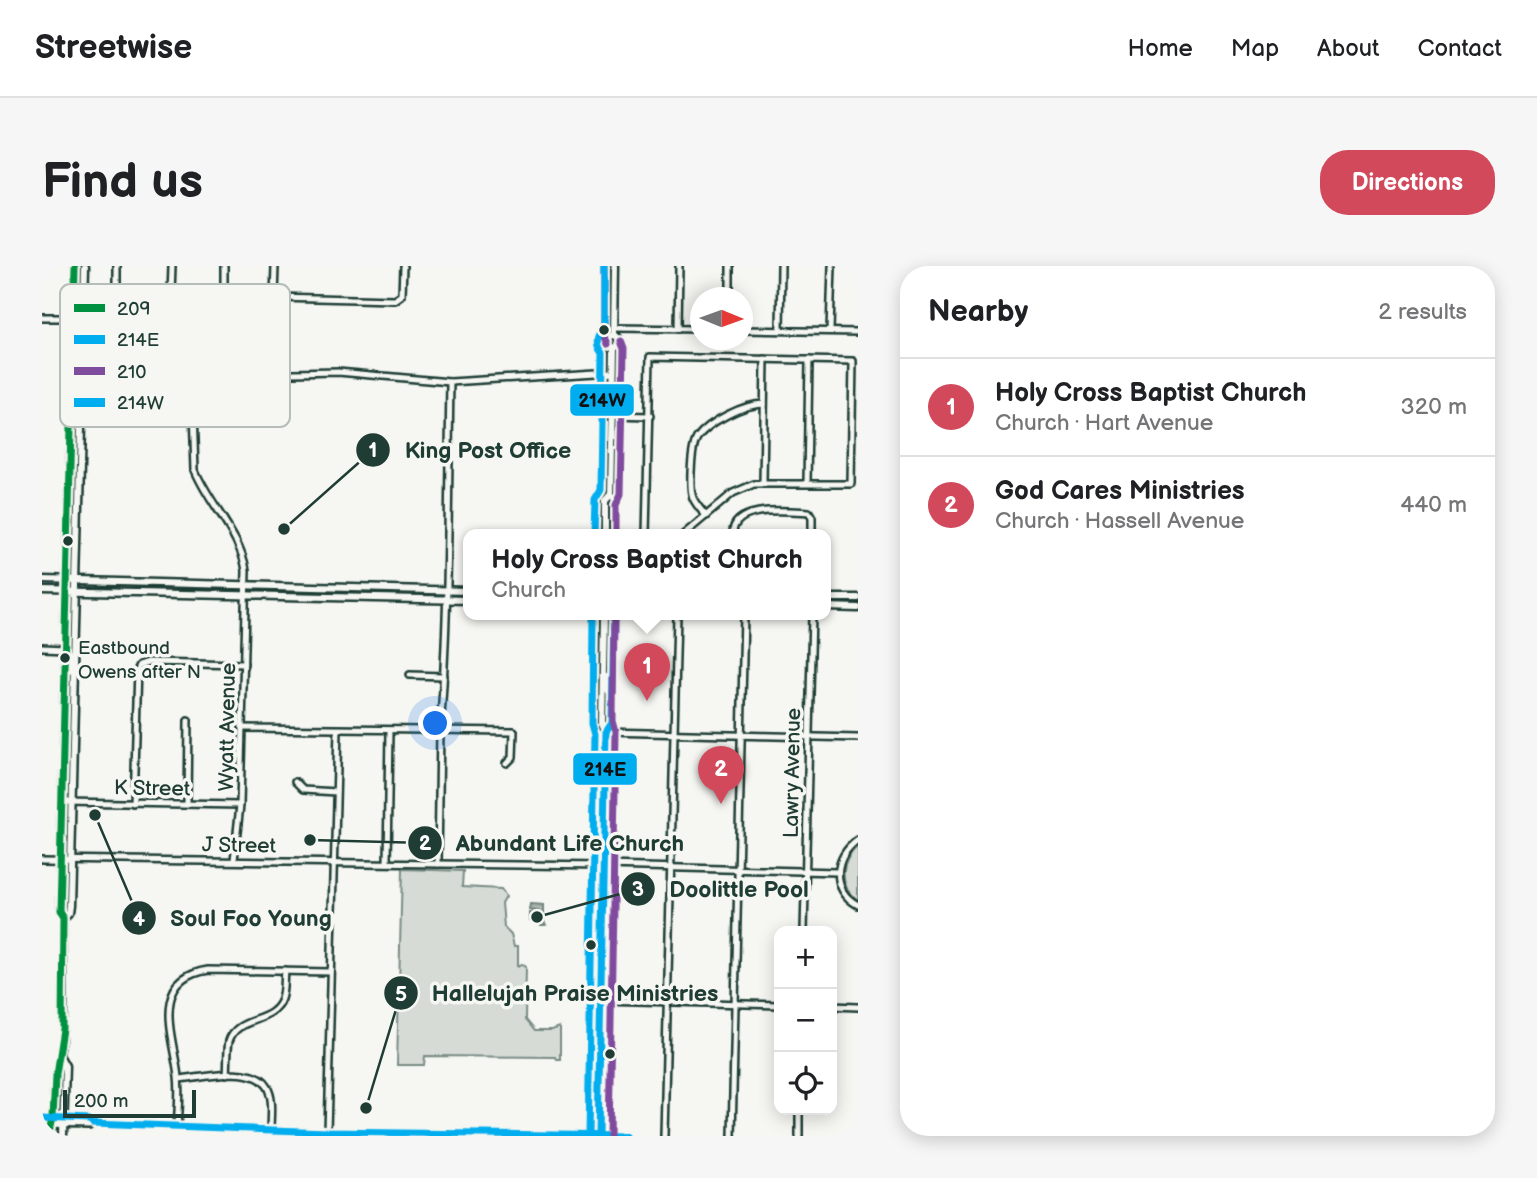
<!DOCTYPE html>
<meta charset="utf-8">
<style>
body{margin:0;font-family:"Balsamiq Sans",sans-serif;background:#f6f6f6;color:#202124}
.controls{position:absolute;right:21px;bottom:21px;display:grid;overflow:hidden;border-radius:14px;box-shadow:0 4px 18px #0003}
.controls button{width:63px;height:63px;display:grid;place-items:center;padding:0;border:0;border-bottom:2px solid #e0e0e0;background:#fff;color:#202124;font:35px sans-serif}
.compass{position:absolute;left:648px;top:21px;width:63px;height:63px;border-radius:50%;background:#fff;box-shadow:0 4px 18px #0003;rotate:91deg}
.scale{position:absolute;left:21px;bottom:18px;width:133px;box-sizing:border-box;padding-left:7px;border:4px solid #1f3d34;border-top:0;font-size:19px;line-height:24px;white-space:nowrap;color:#1f3d34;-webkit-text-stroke:5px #f6f6f2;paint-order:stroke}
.you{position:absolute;left:394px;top:458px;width:24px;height:24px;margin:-18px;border:5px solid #fff;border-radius:50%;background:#1a73e8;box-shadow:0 0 0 10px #1a73e833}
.badge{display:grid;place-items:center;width:46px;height:46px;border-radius:50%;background:#d1495b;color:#fff;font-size:23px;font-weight:700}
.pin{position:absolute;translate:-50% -58px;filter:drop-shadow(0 2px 4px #0008)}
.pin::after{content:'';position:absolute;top:37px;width:24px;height:21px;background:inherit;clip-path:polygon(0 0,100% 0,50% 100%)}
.popup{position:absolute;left:421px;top:263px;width:368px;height:91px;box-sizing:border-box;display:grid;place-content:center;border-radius:14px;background:#fff;filter:drop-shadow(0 2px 5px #0005);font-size:23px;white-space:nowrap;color:#757577}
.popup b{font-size:26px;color:#202124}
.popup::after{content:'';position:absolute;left:50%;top:100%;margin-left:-14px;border:14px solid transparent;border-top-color:#fff}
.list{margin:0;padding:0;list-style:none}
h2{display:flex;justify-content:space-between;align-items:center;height:91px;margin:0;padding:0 28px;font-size:30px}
h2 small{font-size:23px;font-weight:400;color:#757577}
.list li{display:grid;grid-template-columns:46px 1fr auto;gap:21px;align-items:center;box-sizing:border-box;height:98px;padding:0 28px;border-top:2px solid #e0e0e0}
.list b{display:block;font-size:26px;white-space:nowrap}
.list p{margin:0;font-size:23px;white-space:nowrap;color:#757577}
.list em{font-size:23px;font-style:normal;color:#757577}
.icon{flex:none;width:38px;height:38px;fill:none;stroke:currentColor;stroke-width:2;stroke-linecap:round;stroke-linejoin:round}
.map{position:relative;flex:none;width:816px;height:870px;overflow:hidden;border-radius:28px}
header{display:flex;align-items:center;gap:42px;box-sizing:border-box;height:98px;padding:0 35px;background:#fff;border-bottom:2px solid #e0e0e0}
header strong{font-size:33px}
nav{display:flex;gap:38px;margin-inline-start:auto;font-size:24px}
.intro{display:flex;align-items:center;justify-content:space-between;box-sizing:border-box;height:168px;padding:0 42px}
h1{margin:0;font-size:49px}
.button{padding:18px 32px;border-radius:28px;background:#d1495b;color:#fff;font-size:24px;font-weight:700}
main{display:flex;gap:42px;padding:0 42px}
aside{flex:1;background:#fff;border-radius:28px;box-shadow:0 4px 18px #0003}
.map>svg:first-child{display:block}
.green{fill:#d6dbd6;stroke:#7a8c85;stroke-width:2}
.water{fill:#aab3ae;stroke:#72847d;stroke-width:2}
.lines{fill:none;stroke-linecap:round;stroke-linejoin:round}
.minor-casing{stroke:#1f3d34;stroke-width:10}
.major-casing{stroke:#1f3d34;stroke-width:11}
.minor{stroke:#f6f6f2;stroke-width:5}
.major{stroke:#f6f6f2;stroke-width:6}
.bus-1-casing{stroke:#f6f6f2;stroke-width:12}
.bus-2-casing{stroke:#f6f6f2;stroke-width:12}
.bus-3-casing{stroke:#f6f6f2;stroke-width:12}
.bus-4-casing{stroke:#f6f6f2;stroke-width:12}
.bus-1{stroke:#009140;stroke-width:7}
.bus-2{stroke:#00adef;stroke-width:7}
.bus-3{stroke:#804c9e;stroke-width:7}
.bus-4{stroke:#00adef;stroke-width:7}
.bus-dot{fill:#1f3d34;stroke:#f6f6f2;stroke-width:2.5}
.labels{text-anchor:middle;stroke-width:7;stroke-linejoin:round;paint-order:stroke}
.bus-label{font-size:19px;fill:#1f3d34;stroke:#f6f6f2;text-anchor:start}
.street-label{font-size:21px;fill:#1f3d34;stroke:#f6f6f2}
.key{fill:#f6f6f2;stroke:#b6beb9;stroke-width:2}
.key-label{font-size:19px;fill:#1f3d34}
.leader{fill:none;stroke:#1f3d34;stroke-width:2.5}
.callout-dot{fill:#1f3d34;stroke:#f6f6f2;stroke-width:2.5}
.mark-label{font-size:21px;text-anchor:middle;font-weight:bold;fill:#fff}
.callout-label{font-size:23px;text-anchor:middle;font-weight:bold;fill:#1f3d34;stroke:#f6f6f2;stroke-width:7;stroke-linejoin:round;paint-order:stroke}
.line-badge{stroke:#f6f6f2;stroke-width:2.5}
.pale-badge-label{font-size:19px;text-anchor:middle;font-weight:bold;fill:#111}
</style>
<header>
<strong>Streetwise</strong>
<nav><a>Home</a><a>Map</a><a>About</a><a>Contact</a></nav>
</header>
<div class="intro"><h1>Find us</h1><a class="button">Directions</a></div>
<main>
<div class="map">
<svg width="816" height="870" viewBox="0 0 816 870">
<rect width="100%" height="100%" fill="#f6f6f2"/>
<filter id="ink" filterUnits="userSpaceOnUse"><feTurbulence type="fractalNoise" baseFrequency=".0143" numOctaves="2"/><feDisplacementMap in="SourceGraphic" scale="14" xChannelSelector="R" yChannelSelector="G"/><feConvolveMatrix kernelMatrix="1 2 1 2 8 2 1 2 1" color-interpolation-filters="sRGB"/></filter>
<g filter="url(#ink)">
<g class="green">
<path d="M816 580V634C796 619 798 596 816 580Z"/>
<path d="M360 603 421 605 420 621 459 623 464 630 460 637 462 661 469 668 472 680H476V700L480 698 484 701 483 754 492 765H510L518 762V794H514L513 791 383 790 382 799H355Z"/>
</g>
<path class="water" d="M489 638 502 639V655L504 659H499L497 654H488V647L499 646 488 644Z"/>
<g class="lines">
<g class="minor-casing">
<g id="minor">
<path d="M75 0V27L353 34 360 29 361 0"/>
<path d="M129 28 130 0"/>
<path d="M182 30V0"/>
<path d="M232 31 233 0"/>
<path d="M688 32V0"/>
<path d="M0 52H17"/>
<path d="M572 62 659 63"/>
<path d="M636 63 637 0"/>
<path d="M701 64 816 66"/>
<path d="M738 64 739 0"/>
<path d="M788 65 790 0"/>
<path d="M570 149 608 150"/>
<path d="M721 217 723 93"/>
<path d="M765 217 767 94"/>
<path d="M664 250C660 245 654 239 651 232 647 221 649 182 655 172 666 156 702 138 722 138"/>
<path d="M604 269 608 91 811 95 809 218H712L691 227 641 269"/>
<path d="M691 269C689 238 747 245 767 246L770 251V269"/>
<path d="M0 381 24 382"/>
<path d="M368 409 402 410"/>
<path d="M200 462 472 465 471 491 465 497"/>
<path d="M564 466 816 472"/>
<path d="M253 516 261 524 294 526"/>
<path d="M21 536 198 539"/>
<path d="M91 538 95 403 97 399 106 396 202 398"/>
<path d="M145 538 146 454"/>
<path d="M816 574C792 590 788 624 816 639"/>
<path d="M0 593 562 600 795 606"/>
<path d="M192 594 198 539 204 304C198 267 167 239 153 204L150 116 153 111 163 109 296 106 408 116 571 106"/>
<path d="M345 597 347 465"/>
<path d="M396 598 398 464C407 349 406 232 408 116"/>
<path d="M762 665 770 349"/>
<path d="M559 734 737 739"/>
<path d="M790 740 816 741"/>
<path d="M185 808C186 798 185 785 187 775 195 749 231 759 240 733 243 724 242 714 243 705"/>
<path d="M137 813C159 811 211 797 225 821 232 833 229 850 229 864"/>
<path d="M0 852 47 854 51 857 285 866 583 870"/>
<path d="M0 859 47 860 51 857"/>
<path d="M135 860C136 844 138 827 136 811 132 772 106 713 166 704L289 706"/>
<path d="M285 866 296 464"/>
<path d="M622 870 635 349"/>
<path d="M690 870 702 349"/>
<path d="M757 870V844"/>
</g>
</g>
<g class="major-casing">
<g id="major">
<path d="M572 83 577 78V73L572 68 573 0"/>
<path d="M569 228 574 235 573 269"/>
<path d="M563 269V235L569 228 572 83 567 78V72L572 68"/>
<path d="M0 314 426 325"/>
<path d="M0 325 426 334"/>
<path d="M784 332H816"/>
<path d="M784 341 816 342"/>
<path d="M24 382 29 388 31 403"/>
<path d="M561 409 566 413 565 423 570 429"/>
<path d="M564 466 570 457 572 349"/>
<path d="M21 652 26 647 27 640 43 0"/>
<path d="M18 791 23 800 21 870"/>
<path d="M7 870C16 846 9 823 15 799 25 753 20 700 21 652L17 646 33 0"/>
<path d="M556 870 564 466 560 457 562 349"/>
</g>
</g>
<use href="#minor" class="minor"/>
<use href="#major" class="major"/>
<g class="bus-1-casing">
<path id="bus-1" d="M7 870 11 852 13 808 20 763 21 652 17 646 33 0"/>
</g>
<g class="bus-2-casing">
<g id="bus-2">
<path d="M0 852 47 854 51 857 285 866 583 870"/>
<path d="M556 869 564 466 570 457 572 349"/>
</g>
</g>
<g class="bus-3-casing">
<g id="bus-3">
<path d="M562 0V69L566 78"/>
<path d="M574 269V239L579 228 582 83 579 75"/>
<path d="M567 870 574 466 571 455 572 349"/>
</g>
</g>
<g class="bus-4-casing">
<g id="bus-4">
<path d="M552 269 553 234 559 224 561 87C555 80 554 70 562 63V0"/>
<path d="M546 870 553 468 550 457 551 349"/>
</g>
</g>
<use href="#bus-1" class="bus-1"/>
<use href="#bus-2" class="bus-2"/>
<use href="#bus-3" class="bus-3"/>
<use href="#bus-4" class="bus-4"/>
</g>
</g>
<g class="bus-dot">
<circle cx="562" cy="64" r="6"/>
<circle cx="26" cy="275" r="6"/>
<circle cx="23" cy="392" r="6"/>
<circle cx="549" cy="679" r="6"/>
<circle cx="568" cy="788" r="6"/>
</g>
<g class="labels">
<g class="bus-label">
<text x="36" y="388">Eastbound<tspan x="36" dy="24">Owens after N</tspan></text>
</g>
<g class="street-label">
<text transform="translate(185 461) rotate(-89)" y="7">Wyatt Avenue</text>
<text transform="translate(750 507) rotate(-89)" y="7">Lawry Avenue</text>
<text transform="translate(110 522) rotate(1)" y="7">K Street</text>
<text transform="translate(197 579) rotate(1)" y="7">J Street</text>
</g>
</g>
<rect x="18" y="18" width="230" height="143" rx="10" class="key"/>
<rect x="32" y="38" width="31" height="8" fill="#009140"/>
<rect x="32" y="69" width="31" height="9" fill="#00adef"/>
<rect x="32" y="101" width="31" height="8" fill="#804c9e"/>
<rect x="32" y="132" width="31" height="9" fill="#00adef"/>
<g class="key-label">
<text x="75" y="49">209</text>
<text x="75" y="80">214E</text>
<text x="75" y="112">210</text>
<text x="75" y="143">214W</text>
</g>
<path class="leader" d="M242 263L331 184M268 574L383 577M495 651L596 623M53 549L97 652M324 842L359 727"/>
<g class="callout-dot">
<circle cx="242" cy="263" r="7"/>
<circle cx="268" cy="574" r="7"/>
<circle cx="495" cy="651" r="7"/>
<circle cx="53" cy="549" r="7"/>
<circle cx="324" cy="842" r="7"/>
<circle cx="331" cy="184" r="18"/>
<circle cx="383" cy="577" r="18"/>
<circle cx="596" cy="623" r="18"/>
<circle cx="97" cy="652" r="18"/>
<circle cx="359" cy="727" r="18"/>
</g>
<g class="mark-label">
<text x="331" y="191">1</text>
<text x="383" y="584">2</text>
<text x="596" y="630">3</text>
<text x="97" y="660">4</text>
<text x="359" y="735">5</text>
</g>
<g class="callout-label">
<text x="446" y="192">King Post Office</text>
<text x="528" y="585">Abundant Life Church</text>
<text x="697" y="631">Doolittle Pool</text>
<text x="209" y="660">Soul Foo Young</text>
<text x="533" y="735">Hallelujah Praise Ministries</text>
</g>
<g class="line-badge">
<rect x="527" y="117" width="66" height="34" rx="7" fill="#00adef"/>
<rect x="530" y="486" width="66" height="34" rx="7" fill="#00adef"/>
</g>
<g class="pale-badge-label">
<text x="560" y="141">214W</text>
<text x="563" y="510">214E</text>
</g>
</svg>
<div class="controls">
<button>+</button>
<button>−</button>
<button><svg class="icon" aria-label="locate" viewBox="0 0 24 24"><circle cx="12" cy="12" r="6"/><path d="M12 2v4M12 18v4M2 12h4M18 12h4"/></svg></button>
</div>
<svg class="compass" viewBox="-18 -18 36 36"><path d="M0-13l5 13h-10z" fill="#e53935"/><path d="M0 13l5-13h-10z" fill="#757577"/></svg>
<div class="scale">200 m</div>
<div class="you"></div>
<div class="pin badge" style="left:605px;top:435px">1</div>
<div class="popup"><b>Holy Cross Baptist Church</b>Church</div>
<div class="pin badge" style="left:679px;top:538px">2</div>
</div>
<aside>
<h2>Nearby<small>2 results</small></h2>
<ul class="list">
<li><span class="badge">1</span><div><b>Holy Cross Baptist Church</b><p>Church · Hart Avenue</p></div><em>320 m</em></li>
<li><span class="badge">2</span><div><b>God Cares Ministries</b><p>Church · Hassell Avenue</p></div><em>440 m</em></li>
</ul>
</aside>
</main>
